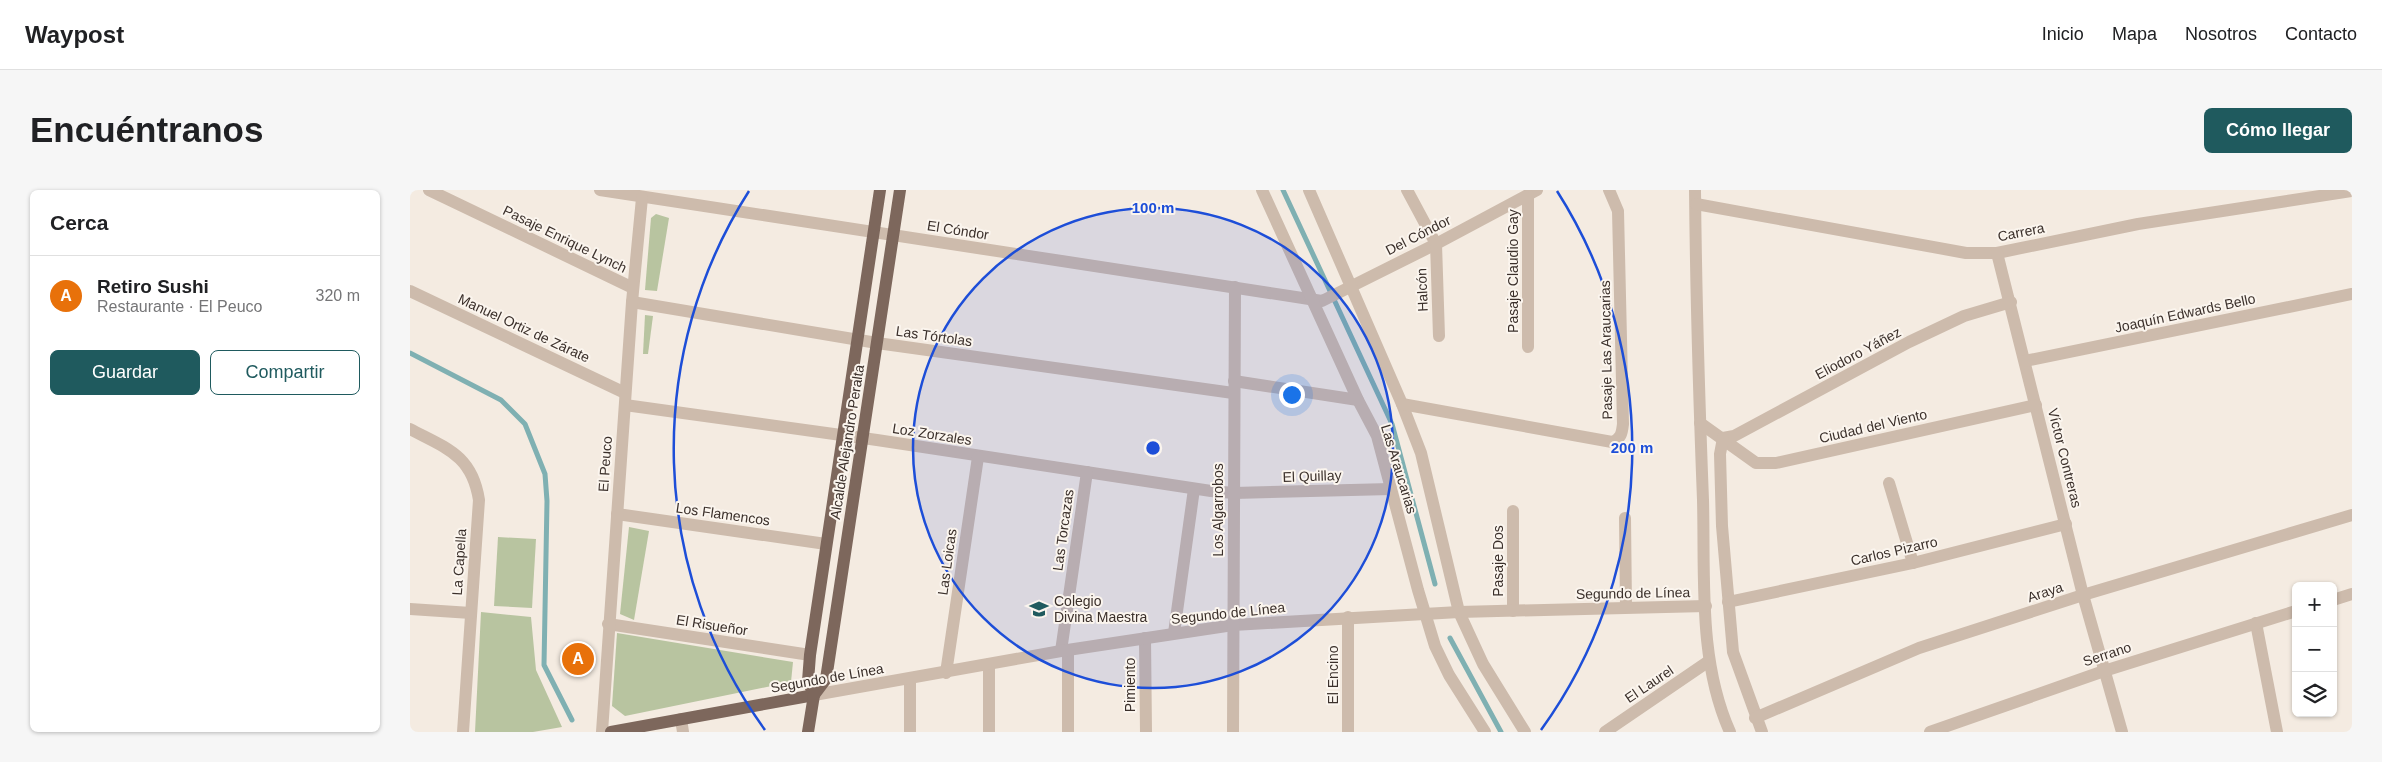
<!DOCTYPE html>
<html lang="es">
<meta charset="utf-8">
<style>
body{margin:0;font-family:Arial,sans-serif;background:#f6f6f6;color:#202124}
.controls{position:absolute;right:15px;bottom:15px;display:grid;overflow:hidden;border-radius:8px;box-shadow:0 1px 4px #0004}
.controls button{width:45px;height:45px;display:grid;place-items:center;padding:0;border:0;border-bottom:1px solid #e0e0e0;background:#fff;color:#202124;font:25px sans-serif}
.you{position:absolute;left:881px;top:204px;width:18px;height:18px;margin:-12px;border:4px solid #fff;border-radius:50%;background:#1a73e8;box-shadow:0 0 0 8px #1a73e833}
.badge{display:grid;place-items:center;width:32px;height:32px;border-radius:50%;background:#1f5a5e;color:#fff;font-size:16px;font-weight:700}
.pin{position:absolute;translate:-50% -50%;border:2px solid #fff;box-shadow:0 1px 5px #0006}
.list{margin:0;padding:0;list-style:none}
h2{display:flex;justify-content:space-between;align-items:center;height:65px;margin:0;padding:0 20px;font-size:21px}
h2 small{font-size:16px;font-weight:400;color:#757577}
.list li{display:grid;grid-template-columns:32px 1fr auto;gap:15px;align-items:center;box-sizing:border-box;height:80px;padding:0 20px;border-top:1px solid #e0e0e0}
.list b{display:block;font-size:19px;white-space:nowrap}
.list p{margin:0;font-size:16px;white-space:nowrap;color:#757577}
.list em{font-size:16px;font-style:normal;color:#757577}
.actions{display:flex;gap:10px;padding:15px 20px}
.actions a{flex:1;padding:11px 0;border:1px solid #1f5a5e;border-radius:8px;text-align:center;font-size:18px;color:#1f5a5e}
.actions .main{background:#1f5a5e;color:#fff}
.icon{flex:none;width:28px;height:28px;fill:none;stroke:currentColor;stroke-width:2;stroke-linecap:round;stroke-linejoin:round}
.map{position:relative;flex:none;width:1942px;height:542px;overflow:hidden;border-radius:8px}
header{display:flex;align-items:center;gap:30px;box-sizing:border-box;height:70px;padding:0 25px;background:#fff;border-bottom:1px solid #e0e0e0}
header strong{font-size:24px}
nav{display:flex;gap:28px;margin-inline-start:auto;font-size:18px}
.intro{display:flex;align-items:center;justify-content:space-between;box-sizing:border-box;height:120px;padding:0 30px}
h1{margin:0;font-size:35px}
.button{padding:12px 22px;border-radius:8px;background:#1f5a5e;color:#fff;font-size:18px;font-weight:700}
main{display:flex;gap:30px;padding:0 30px}
aside{flex:1;background:#fff;border-radius:8px;box-shadow:0 1px 4px #0004}
.map>svg:first-child{display:block}
.green{fill:#b8c4a0}
.lines{fill:none;stroke-linecap:round;stroke-linejoin:round}
.stream{stroke:#7fb0b2;stroke-width:5}
.minor{stroke:#cdbbac;stroke-width:12}
.major{stroke:#7d675c;stroke-width:12}
.ring{fill:none;stroke:#1d4ed8;stroke-width:2.5}
.labels{text-anchor:middle;stroke-width:4;stroke-linejoin:round;paint-order:stroke}
.street-label{font-size:14px;fill:#3b302b;stroke:#fbf5ee}
.poi-label{font-size:14px;fill:#3b302b;stroke:#fbf5ee;text-anchor:start}
.centre{fill:#1d4ed8;stroke:#fbf5ee;stroke-width:2.5}
.ring-label{font-size:15px;text-anchor:middle;font-weight:bold;fill:#1d4ed8;stroke:#fbf5ee;stroke-width:4;stroke-linejoin:round;paint-order:stroke}
</style>
<header>
<strong>Waypost</strong>
<nav><a>Inicio</a><a>Mapa</a><a>Nosotros</a><a>Contacto</a></nav>
</header>
<div class="intro"><h1>Encuéntranos</h1><a class="button">Cómo llegar</a></div>
<main>
<aside>
<h2>Cerca<small></small></h2>
<ul class="list">
<li><span class="badge" style="background:#e8710a">A</span><div><b>Retiro Sushi</b><p>Restaurante · El Peuco</p></div><em>320 m</em></li>
</ul>
<div class="actions"><a class="main">Guardar</a><a>Compartir</a></div>
</aside>
<div class="map">
<svg width="1942" height="542" viewBox="0 0 1942 542">
<rect width="100%" height="100%" fill="#f4ebe1"/>
<g class="green">
<path d="M246 24 259 28 247 101 235 100 241 28Z"/>
<path d="M235 125 243 126 238 164H233Z"/>
<path d="M219 337 239 341 224 430 210 424Z"/>
<path d="M88 347 126 349 122 418 84 416Z"/>
<path d="M71 422 121 427 126 480 152 537 123 542H65Z"/>
<path d="M207 443 383 472 381 492 215 526 202 516Z"/>
</g>
<g class="lines">
<g class="stream">
<path d="M873 0 982 234 1025 394"/>
<path d="M0 163 91 210 115 234 135 284 137 311 134 475 162 530"/>
<path d="M1040 448 1091 542"/>
</g>
<g class="minor">
<path d="M19 0 223 98"/>
<path d="M190 0 912 111 1026 54 1127 0"/>
<path d="M852 0 948 210 967 246 1008 400 1025 456 1039 485 1075 542"/>
<path d="M899 0 992 214 1011 263 1049 422 1073 474 1115 542"/>
<path d="M997 0 1026 54 1029 146"/>
<path d="M1285 0C1286 104 1289 207 1293 310 1295 387 1288 471 1320 542"/>
<path d="M1118 5V157"/>
<path d="M1286 14 1556 63H1587L1728 34 1942 1"/>
<path d="M1587 63 1673 405 1712 542"/>
<path d="M0 101 215 203"/>
<path d="M222 112 467 153 823 203"/>
<path d="M1615 171 1942 104"/>
<path d="M824 191 948 210"/>
<path d="M992 214 1202 252C1211 249 1212 243 1213 234L1208 21 1199 0"/>
<path d="M215 215 467 250 801 301 824 303 981 299"/>
<path d="M1290 233 1346 273H1366L1626 215"/>
<path d="M0 239C36 258 62 265 69 310L53 542"/>
<path d="M1313 248 1324 246 1499 152 1554 126 1601 112"/>
<path d="M1313 248 1310 264 1312 336 1323 462 1352 542"/>
<path d="M1479 293 1503 373"/>
<path d="M1103 321V421"/>
<path d="M207 324 416 354"/>
<path d="M1215 328 1216 417"/>
<path d="M1923 410 1942 404"/>
<path d="M1318 412 1503 373 1656 334"/>
<path d="M0 419 61 423"/>
<path d="M938 427V542"/>
<path d="M1846 433 1867 542"/>
<path d="M198 434 400 465"/>
<path d="M764 443 784 299"/>
<path d="M735 448 736 542"/>
<path d="M658 460V542"/>
<path d="M651 461 677 282"/>
<path d="M579 474V542"/>
<path d="M536 483 568 267"/>
<path d="M500 489V542"/>
<path d="M404 505 651 461 823 435 1049 422 1296 416"/>
<path d="M1345 528 1509 458 1673 405 1942 325"/>
<path d="M271 529 273 542"/>
<path d="M192 542 222 112 232 8"/>
<path d="M823 542 825 97"/>
<path d="M1195 542 1299 471"/>
<path d="M1520 542 1694 481 1886 421"/>
</g>
<g class="major">
<path d="M404 505 398 491 400 465 470 0"/>
<path d="M201 542 404 505"/>
<path d="M398 542 404 505 416 489 490 0"/>
</g>
</g>
<circle cx="743" cy="258" r="240" fill="#1d4ed8" fill-opacity=".12"/>
<g class="ring">
<circle cx="743" cy="258" r="240"/>
<path d="M355 540A479 479 0 0 1 339 1M1147 1A479 479 0 0 1 1131 540"/>
</g>
<defs>
<g id="school-bare" transform="scale(1.5)"><path d="M0-5L7-2L0 1L-7-2ZM-4 1L0 2.5L4 1V4Q0 6-4 4Z" fill="#1f5a5e" stroke="#fbf5ee" stroke-width="2.5" paint-order="stroke"/></g>
</defs>
<g fill-rule="evenodd">
<use href="#school-bare" x="629" y="419"/>
</g>
<g class="labels">
<g class="street-label">
<text transform="translate(548 40) rotate(9)" y="5">El Cóndor</text>
<text transform="translate(1611 42) rotate(-11)" y="5">Carrera</text>
<text transform="translate(1008 45) rotate(-27)" y="5">Del Cóndor</text>
<text transform="translate(155 49) rotate(26)" y="5">Pasaje Enrique Lynch</text>
<text transform="translate(1103 81) rotate(-90)" y="5">Pasaje Claudio Gay</text>
<text transform="translate(1012 100) rotate(-92)" y="5">Halcón</text>
<text transform="translate(1775 123) rotate(-12)" y="5">Joaquín Edwards Bello</text>
<text transform="translate(114 138) rotate(25)" y="5">Manuel Ortiz de Zárate</text>
<text transform="translate(524 146) rotate(8)" y="5">Las Tórtolas</text>
<text transform="translate(1196 160) rotate(-91)" y="5">Pasaje Las Araucarias</text>
<text transform="translate(1448 163) rotate(-28)" y="5">Eliodoro Yáñez</text>
<text transform="translate(1463 236) rotate(-13)" y="5">Ciudad del Viento</text>
<text transform="translate(522 244) rotate(9)" y="5">Loz Zorzales</text>
<text transform="translate(437 252) rotate(-81)" y="5">Alcalde Alejandro Peralta</text>
<text transform="translate(1655 268) rotate(76)" y="5">Víctor Contreras</text>
<text transform="translate(195 274) rotate(-86)" y="5">El Peuco</text>
<text transform="translate(989 279) rotate(73)" y="5">Las Araucarias</text>
<text transform="translate(902 286) rotate(-2)" y="5">El Quillay</text>
<text transform="translate(808 320) rotate(-90)" y="5">Los Algarrobos</text>
<text transform="translate(313 324) rotate(8)" y="5">Los Flamencos</text>
<text transform="translate(653 340) rotate(-82)" y="5">Las Torcazas</text>
<text transform="translate(1484 361) rotate(-13)" y="5">Carlos Pizarro</text>
<text transform="translate(1088 371) rotate(-90)" y="5">Pasaje Dos</text>
<text transform="translate(49 372) rotate(-86)" y="5">La Capella</text>
<text transform="translate(537 372) rotate(-82)" y="5">Las Loicas</text>
<text transform="translate(1635 402) rotate(-18)" y="5">Araya</text>
<text transform="translate(1223 403) rotate(-1)" y="5">Segundo de Línea</text>
<text transform="translate(818 423) rotate(-6)" y="5">Segundo de Línea</text>
<text transform="translate(302 435) rotate(9)" y="5">El Risueñor</text>
<text transform="translate(1697 464) rotate(-18)" y="5">Serrano</text>
<text transform="translate(923 485) rotate(-90)" y="5">El Encino</text>
<text transform="translate(417 488) rotate(-10)" y="5">Segundo de Línea</text>
<text transform="translate(1239 494) rotate(-34)" y="5">El Laurel</text>
<text transform="translate(720 495) rotate(-90)" y="5">Pimiento</text>
</g>
<g class="poi-label">
<text x="644" y="416">Colegio<tspan x="644" dy="16">Divina Maestra</tspan></text>
</g>
</g>
<circle cx="743" cy="258" r="8" class="centre"/>
<g class="ring-label">
<text x="743" y="23">100 m</text>
<text x="1222" y="263">200 m</text>
</g>
</svg>
<div class="controls">
<button>+</button>
<button>−</button>
<button><svg class="icon" aria-label="layers" viewBox="0 0 24 24"><path d="M12 4l9 5-9 5-9-5zM3 14l9 5 9-5"/></svg></button>
</div>
<div class="you"></div>
<div class="pin badge" style="left:168px;top:469px;background:#e8710a">A</div>
</div>
</main>
